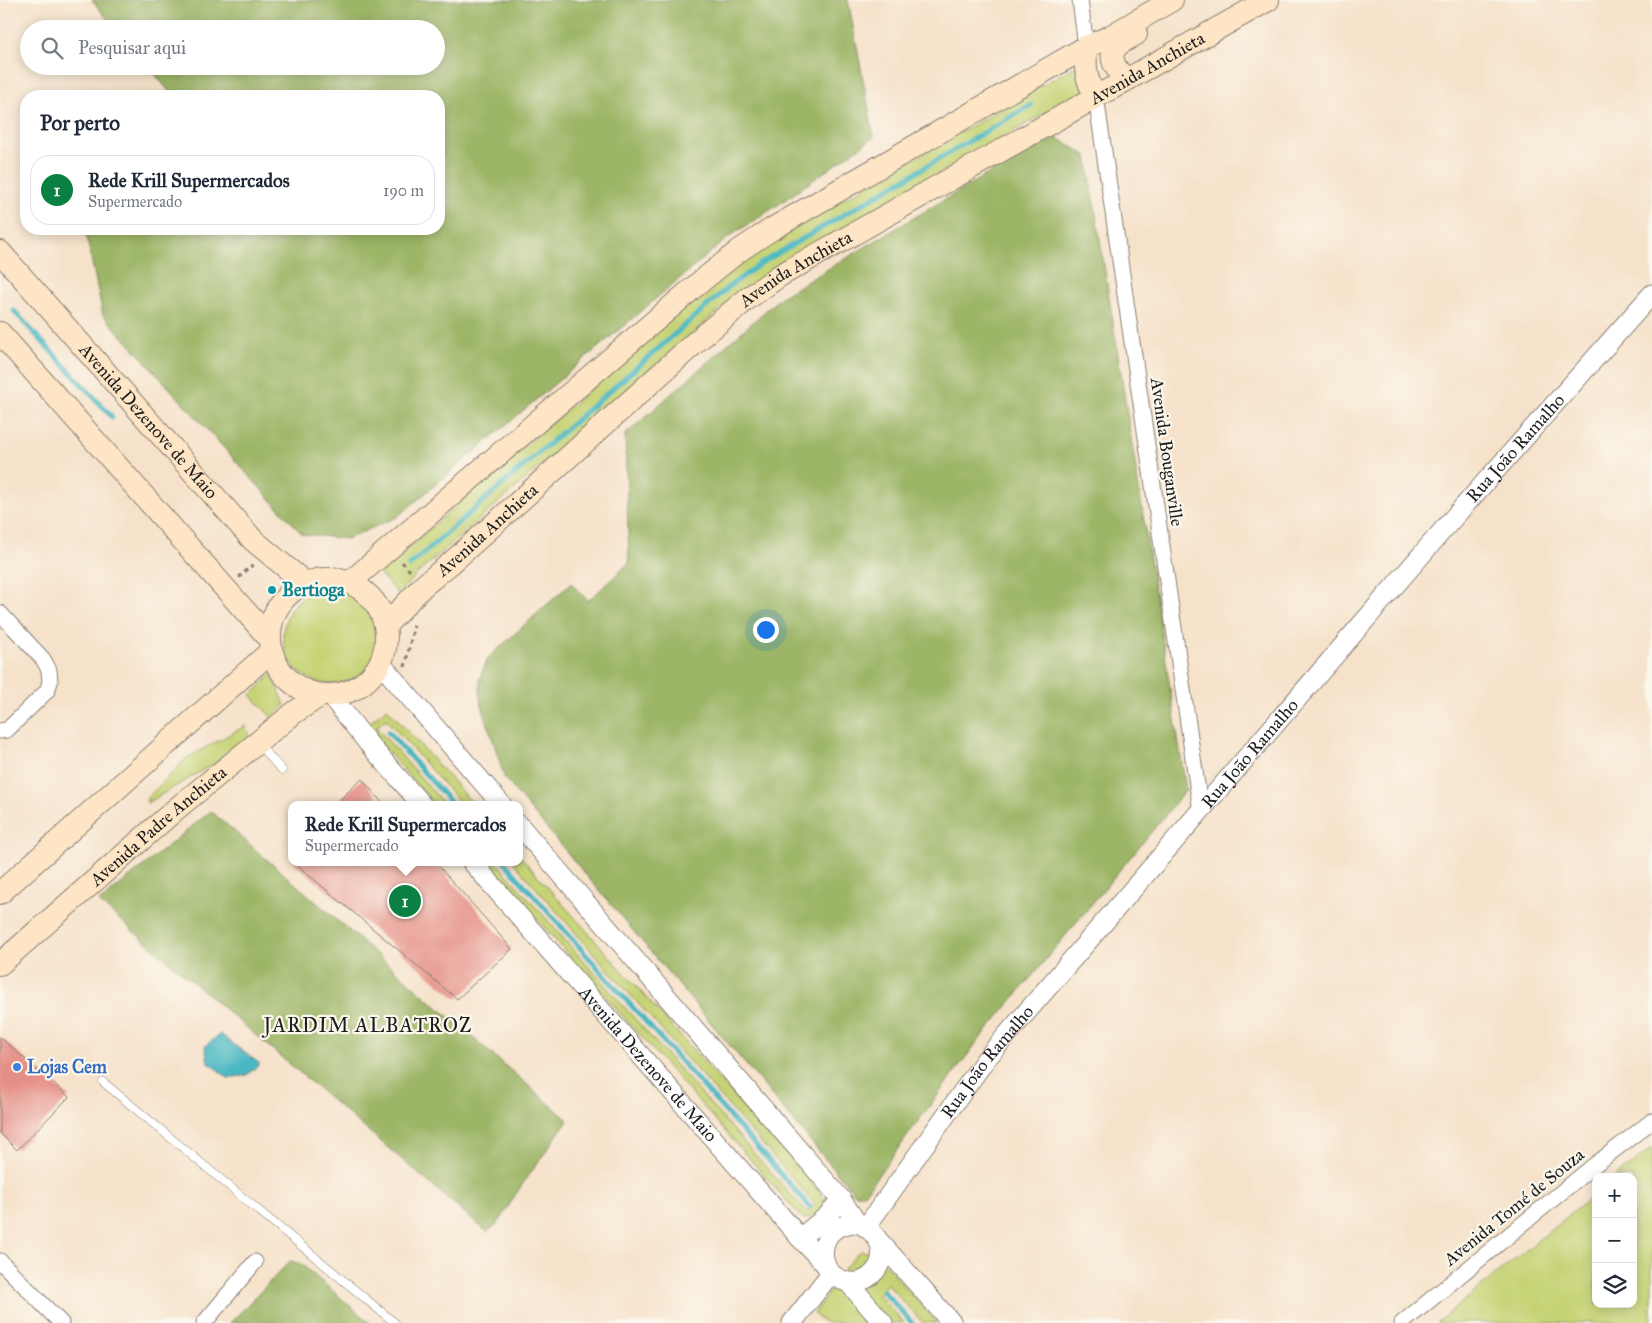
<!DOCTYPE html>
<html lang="pt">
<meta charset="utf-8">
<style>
body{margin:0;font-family:"IM FELL Great Primer",serif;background:#f6f6f7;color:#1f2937}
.controls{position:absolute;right:15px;bottom:15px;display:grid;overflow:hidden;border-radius:10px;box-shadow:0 2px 12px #0003}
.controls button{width:45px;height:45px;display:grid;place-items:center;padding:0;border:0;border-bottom:1px solid #e0e1e3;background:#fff;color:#1f2937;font:25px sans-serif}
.you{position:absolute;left:765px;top:629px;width:18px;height:18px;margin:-12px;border:4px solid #fff;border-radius:50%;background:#1a73e8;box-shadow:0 0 0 8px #1a73e833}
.badge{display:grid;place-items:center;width:32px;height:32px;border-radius:50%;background:#0b8043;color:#fff;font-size:16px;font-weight:700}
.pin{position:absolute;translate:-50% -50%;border:2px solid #fff;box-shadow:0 1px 5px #0006}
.popup{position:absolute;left:288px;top:801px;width:235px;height:65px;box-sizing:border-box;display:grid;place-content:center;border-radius:10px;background:#fff;filter:drop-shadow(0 1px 4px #0005);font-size:16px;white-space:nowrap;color:#747a83}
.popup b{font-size:19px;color:#1f2937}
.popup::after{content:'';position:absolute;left:50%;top:100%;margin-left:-10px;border:10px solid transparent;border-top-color:#fff}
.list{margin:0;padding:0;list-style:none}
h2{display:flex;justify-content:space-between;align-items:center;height:65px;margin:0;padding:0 20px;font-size:21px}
h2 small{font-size:16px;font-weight:400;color:#747a83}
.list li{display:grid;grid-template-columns:32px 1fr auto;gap:15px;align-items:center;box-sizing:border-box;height:70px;margin:0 10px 10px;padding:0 10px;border:1px solid #e0e1e3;border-radius:20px}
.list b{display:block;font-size:19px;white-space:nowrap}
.list p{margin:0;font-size:16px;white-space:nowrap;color:#747a83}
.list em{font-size:16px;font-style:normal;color:#747a83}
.icon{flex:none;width:28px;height:28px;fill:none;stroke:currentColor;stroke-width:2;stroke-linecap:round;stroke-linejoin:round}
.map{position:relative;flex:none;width:1652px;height:1323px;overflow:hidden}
.search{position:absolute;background:#fff;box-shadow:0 2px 12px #0003;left:20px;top:20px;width:425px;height:55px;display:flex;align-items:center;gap:12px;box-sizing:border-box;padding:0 18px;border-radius:28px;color:#747a83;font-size:19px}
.panel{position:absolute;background:#fff;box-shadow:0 2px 12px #0003;left:20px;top:90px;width:425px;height:145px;border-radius:20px}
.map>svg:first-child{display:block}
.green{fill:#c6d374;stroke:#717848}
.forest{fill:#9cb566;stroke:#5c6841}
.water{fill:#4ab8c3;stroke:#336a70}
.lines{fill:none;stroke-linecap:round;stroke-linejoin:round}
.stream{stroke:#4ab8c3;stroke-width:5}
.building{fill:#e59087}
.service-casing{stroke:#897f73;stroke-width:9}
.minor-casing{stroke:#897f73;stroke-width:17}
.tertiary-casing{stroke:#897f73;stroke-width:21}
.secondary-casing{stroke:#897f73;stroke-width:24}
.path{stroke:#897f73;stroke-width:3;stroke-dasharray:4 4;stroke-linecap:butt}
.service{stroke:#fff;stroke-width:8}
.minor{stroke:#fff;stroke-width:15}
.tertiary{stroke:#fff;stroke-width:19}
.secondary{stroke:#fde5c5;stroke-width:22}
.culture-dot{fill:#0f9aa8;stroke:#fbf7ec;stroke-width:2}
.shop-dot{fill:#3f7fe0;stroke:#fbf7ec;stroke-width:2}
.labels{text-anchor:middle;stroke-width:4.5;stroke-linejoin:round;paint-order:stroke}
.street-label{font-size:18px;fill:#1c1c1c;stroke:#fbf7ec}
.culture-label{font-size:18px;font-weight:bold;fill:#0d838f;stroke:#fbf7ec;text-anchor:start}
.shop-label{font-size:18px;font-weight:bold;fill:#366cbe;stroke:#fbf7ec;text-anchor:start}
.quarter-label{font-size:20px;letter-spacing:1px;fill:#1c1c1c;stroke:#fbf7ec}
</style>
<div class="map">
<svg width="1652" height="1323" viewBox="0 0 1652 1323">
<rect width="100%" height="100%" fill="#fbf7ec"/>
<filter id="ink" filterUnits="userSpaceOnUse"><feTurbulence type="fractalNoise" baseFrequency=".02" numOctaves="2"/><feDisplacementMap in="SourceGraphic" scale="10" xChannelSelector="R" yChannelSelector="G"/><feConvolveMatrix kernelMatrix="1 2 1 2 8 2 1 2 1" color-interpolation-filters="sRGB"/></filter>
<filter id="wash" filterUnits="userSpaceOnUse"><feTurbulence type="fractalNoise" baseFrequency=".0096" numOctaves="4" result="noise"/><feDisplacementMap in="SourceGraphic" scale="20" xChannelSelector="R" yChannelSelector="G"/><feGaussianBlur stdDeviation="1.12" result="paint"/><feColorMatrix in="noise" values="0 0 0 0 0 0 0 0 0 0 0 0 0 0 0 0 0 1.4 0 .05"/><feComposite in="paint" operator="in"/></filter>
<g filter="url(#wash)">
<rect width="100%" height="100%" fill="#f6e2ca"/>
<g class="green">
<path d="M1077 65 1086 90 806 249 730 301 419 572 398 594 379 573 708 287 769 242Z"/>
<circle cx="331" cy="636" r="48"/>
<path d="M272 674 285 705 272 718 251 695Z"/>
<path d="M387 708 474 805H462L386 719 376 727 445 805H435L365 726Z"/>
<path d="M245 726 251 737 220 760 147 803V798L187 758Z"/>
<path d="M519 855 816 1188 824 1198V1207L811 1217 804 1219 795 1210 486 862H496L806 1212 815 1204 513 862H519Z"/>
<path d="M1652 1148V1323H1437L1596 1193V1304H1633V1177H1615Z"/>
<path d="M860 1251 870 1252 884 1263 937 1323H923L887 1284 878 1294 904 1323H825L814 1314 847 1265Z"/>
</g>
<g class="forest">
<path d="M92 0H848L874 137 775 207 730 236 397 517 347 539 302 534 103 315 85 229H439V96H173L148 66H436V29H116Z"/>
<path d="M1053 135 1087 156 1186 790 975 1045 864 1194H855L505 779 480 699V678L488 658 571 583 588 601 629 563 625 435 781 297Z"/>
<path d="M211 811 568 1120 517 1192 500 1221 487 1232 99 902Z"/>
<path d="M290 1261 301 1264 370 1323H230Z"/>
</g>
<path class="water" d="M220 1034 260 1064 247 1075 228 1078 208 1062 205 1046Z"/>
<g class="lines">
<g class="stream">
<path d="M14 311 112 417"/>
<path d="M409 566 731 285 763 262 1031 105"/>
<path d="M388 732 453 805"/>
<path d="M504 862 810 1207"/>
<path d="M883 1291 912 1323"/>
</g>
</g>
<g id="blocks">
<g class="building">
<path d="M362 779 384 805H334Z"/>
<path d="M293 862H435L512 949 457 999Z"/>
<path d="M0 1037 69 1097 17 1150 0 1133Z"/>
</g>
</g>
</g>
<g filter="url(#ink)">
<use href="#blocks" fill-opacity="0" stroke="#897f73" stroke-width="1"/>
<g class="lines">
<g class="service-casing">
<g id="service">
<path d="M259 745 282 770"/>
<path d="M103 1082 395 1323"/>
</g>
</g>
<g class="minor-casing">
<g id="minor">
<path d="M1080 0 1086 47"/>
<path d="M1096 97 1201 812"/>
<path d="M0 613 43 659 49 670 50 682 47 691 7 730 0 731"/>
<path d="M0 1261 61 1323"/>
<path d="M204 1323 255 1262"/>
<path d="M1402 1323 1592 1167 1652 1121"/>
</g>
</g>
<g class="tertiary-casing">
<g id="tertiary">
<path d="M381 664 502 805"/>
<path d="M331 696 368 743 422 805"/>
<path d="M519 825 841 1199 857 1223"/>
<path id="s1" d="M472 862 800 1238 825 1264"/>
<path d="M852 1223C859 1223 863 1225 869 1230 902 1256 863 1301 832 1274 819 1262 821 1237 837 1228 842 1226 847 1224 852 1223Z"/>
<path id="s2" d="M866 1227 986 1059 1449 523 1652 294"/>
<path d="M800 1238 828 1215 841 1199"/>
<path d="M880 1242 952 1323"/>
<path d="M848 1282 883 1323"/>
<path d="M792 1323 831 1273"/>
</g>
</g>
<g class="secondary-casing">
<g id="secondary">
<path d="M1086 47C1085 68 1085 78 1096 97"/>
<path d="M1129 78C1116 74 1106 55 1118 45 1123 41 1130 38 1136 34"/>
<path id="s3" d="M0 252 253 540 305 583"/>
<path d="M0 333 269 638"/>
<circle cx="328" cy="637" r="58"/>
<path d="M349 583 699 283 740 250 772 229 1086 47 1109 37 1172 0"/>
<path id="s4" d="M386 625 423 586 451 563 698 340 747 299 779 276 1268 0"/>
<path d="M0 893 271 651"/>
<path id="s5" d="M0 964 176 809 295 712 321 695"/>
</g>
</g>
<g class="path">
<path d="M402 562 412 573"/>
<path d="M317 569 338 568"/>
<path d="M241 578 240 576 254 564"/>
<path d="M405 667 414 625"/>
</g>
<use href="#service" class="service"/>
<use href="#minor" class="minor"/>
<use href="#tertiary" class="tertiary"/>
<use href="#secondary" class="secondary"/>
</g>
</g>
<circle class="culture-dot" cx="272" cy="590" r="5"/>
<circle class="shop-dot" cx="17" cy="1067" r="5"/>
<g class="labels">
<g class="street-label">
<text dy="6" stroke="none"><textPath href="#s4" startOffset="949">Avenida Anchieta</textPath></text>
<text dy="6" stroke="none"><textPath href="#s4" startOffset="544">Avenida Anchieta</textPath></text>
<text dy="6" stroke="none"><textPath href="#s3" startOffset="225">Avenida Dezenove de Maio</textPath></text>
<text dy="6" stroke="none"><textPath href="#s2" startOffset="1015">Rua João Ramalho</textPath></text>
<text transform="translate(1167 452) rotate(82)" y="6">Avenida Bouganville</text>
<text dy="6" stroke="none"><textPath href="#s4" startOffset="139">Avenida Anchieta</textPath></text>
<text dy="6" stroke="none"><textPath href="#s2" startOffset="610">Rua João Ramalho</textPath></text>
<text dy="6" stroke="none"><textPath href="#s5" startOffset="210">Avenida Padre Anchieta</textPath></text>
<text dy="6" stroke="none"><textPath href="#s2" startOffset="205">Rua João Ramalho</textPath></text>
<text dy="6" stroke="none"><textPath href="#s1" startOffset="268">Avenida Dezenove de Maio</textPath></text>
<text transform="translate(1514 1207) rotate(-39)" y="6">Avenida Tomé de Souza</text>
</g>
<g class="culture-label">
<text x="282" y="596">Bertioga</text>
</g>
<g class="shop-label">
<text x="27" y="1073">Lojas Cem</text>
</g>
<g class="quarter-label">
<text x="368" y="1032">JARDIM ALBATROZ</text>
</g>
</g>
</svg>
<div class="controls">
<button>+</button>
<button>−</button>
<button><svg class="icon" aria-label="layers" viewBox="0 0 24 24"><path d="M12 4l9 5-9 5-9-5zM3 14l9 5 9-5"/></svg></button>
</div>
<div class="you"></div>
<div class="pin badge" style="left:405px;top:901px">1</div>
<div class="popup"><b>Rede Krill Supermercados</b>Supermercado</div>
<div class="search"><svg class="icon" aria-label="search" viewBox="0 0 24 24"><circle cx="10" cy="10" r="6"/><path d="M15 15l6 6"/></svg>Pesquisar aqui</div>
<section class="panel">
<h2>Por perto<small></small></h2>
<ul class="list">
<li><span class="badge">1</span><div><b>Rede Krill Supermercados</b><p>Supermercado</p></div><em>190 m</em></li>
</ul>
</section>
</div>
